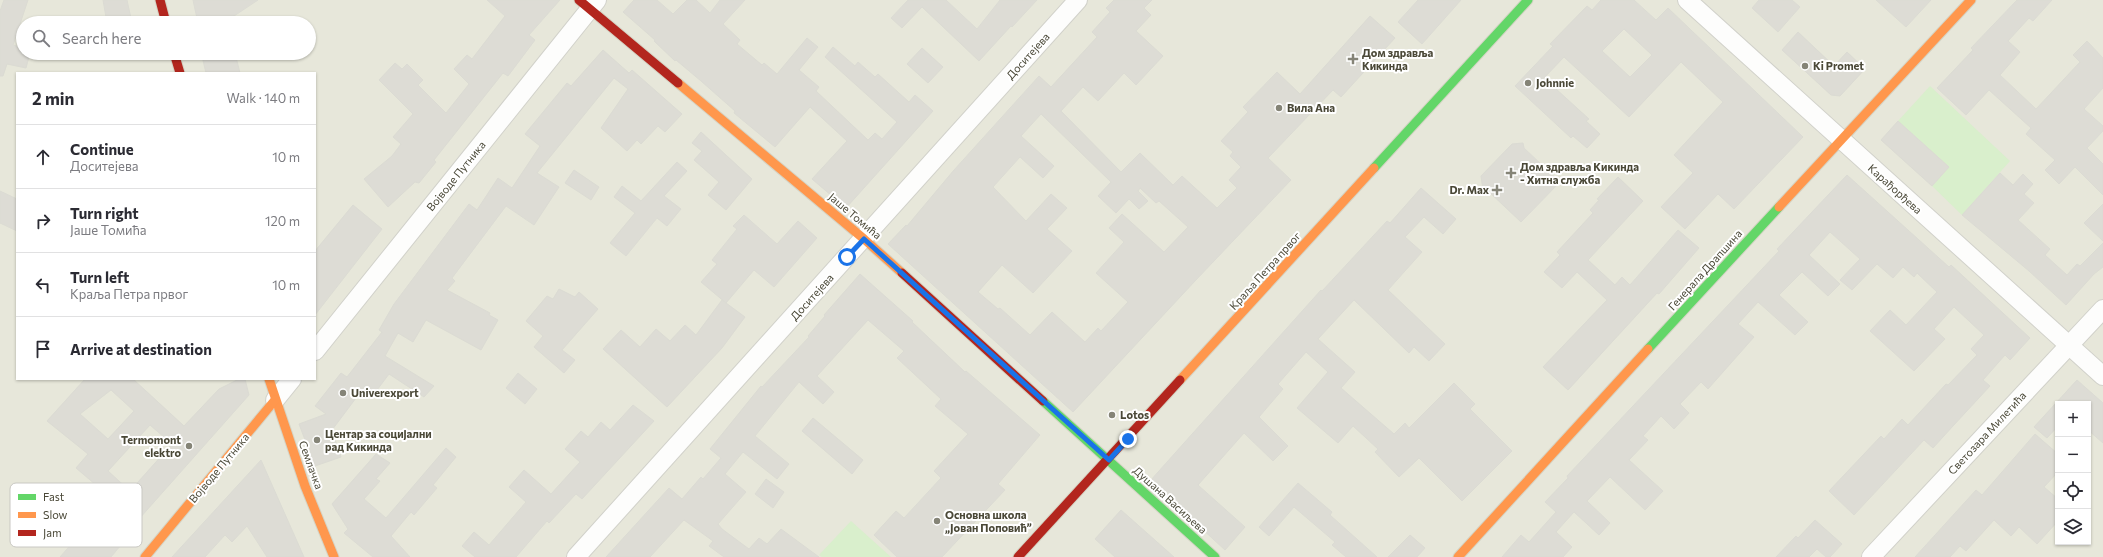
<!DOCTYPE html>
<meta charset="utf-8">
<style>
body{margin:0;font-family:Commissioner,sans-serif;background:#f2f2f3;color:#2b2b33}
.controls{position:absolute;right:12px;bottom:12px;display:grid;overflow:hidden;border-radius:0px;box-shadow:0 1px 3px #0004}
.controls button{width:36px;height:36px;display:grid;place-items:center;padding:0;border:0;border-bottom:1px solid #e1e1e2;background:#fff;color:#2b2b33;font:20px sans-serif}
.stop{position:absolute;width:12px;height:12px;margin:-9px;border:3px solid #1a73e8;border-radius:50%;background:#fff}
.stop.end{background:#1a73e8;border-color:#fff;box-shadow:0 1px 4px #0008}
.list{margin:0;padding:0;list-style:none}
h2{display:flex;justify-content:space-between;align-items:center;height:52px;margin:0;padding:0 16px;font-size:17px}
h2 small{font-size:13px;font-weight:400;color:#7c7c81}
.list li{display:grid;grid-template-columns:26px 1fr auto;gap:12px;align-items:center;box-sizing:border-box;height:64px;padding:0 16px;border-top:1px solid #e1e1e2}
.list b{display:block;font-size:15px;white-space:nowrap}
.list p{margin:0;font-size:13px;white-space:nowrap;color:#7c7c81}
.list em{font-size:13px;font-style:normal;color:#7c7c81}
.icon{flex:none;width:22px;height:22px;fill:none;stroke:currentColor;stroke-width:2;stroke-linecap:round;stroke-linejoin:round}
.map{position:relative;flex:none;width:2103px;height:557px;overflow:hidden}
.search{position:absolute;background:#fff;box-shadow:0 1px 3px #0004;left:16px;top:16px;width:300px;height:44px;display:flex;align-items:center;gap:10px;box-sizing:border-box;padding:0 14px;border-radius:22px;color:#7c7c81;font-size:15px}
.panel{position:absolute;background:#fff;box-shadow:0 1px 3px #0004;left:16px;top:72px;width:300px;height:308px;border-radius:0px}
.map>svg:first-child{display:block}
.residential{fill:#e7e7da;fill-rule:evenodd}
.green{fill:#d9efcc}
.building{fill:#dddcd5;stroke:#dbdbd3;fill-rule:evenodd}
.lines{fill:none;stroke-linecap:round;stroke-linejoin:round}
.street-casing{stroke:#d1d1ca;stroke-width:20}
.fast-casing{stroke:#d5d4c5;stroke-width:11}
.slow-casing{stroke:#d5d4c5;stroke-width:11}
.jam-casing{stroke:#d5d4c5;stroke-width:11}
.street{stroke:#fdfdfc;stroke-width:18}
.fast{stroke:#63d668;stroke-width:9}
.slow{stroke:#ff974d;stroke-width:9}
.jam{stroke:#b3261e;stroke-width:9}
.route{stroke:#1a73e8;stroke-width:5}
.poi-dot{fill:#858477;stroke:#fff;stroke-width:1.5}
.labels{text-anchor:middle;stroke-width:4;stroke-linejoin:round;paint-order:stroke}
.poi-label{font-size:11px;font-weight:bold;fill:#4a4837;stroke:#fff;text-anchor:start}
.street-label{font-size:11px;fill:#4a4837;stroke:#fff}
.key{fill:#fff;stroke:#c9c8c3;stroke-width:1}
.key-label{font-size:11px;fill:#4a4837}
</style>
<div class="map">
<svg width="2103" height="557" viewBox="0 0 2103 557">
<rect width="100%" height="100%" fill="#f3f3ed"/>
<path class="residential" d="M0 0H2103V557H0ZM23 23H309V53H23ZM17 73H315V379H17ZM2058 404H2088V542H2058Z"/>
<g class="green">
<path d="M1930 86 2010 161 1962 215 1932 186 1949 167 1898 121Z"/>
<path d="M851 521 891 557H822L819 555Z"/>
</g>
<g class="building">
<path d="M4 0H28L13 45 23 48V53H30L26 68 7 64 3 76H0V11Z"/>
<path d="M103 0H127L132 23H107Z"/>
<path d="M193 0H258L231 18 232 23H198Z"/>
<path d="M487 0H560L529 35 535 40 508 76 503 73 434 160 436 162 419 183 415 182 388 207 364 179 392 156 401 144 393 137 413 114 379 80 395 63 402 69 407 64 423 80 418 85 446 113 469 84 454 69 467 55 472 59 505 16Z"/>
<path d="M634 0H657L673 14 687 0H696L710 13 720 0H745L723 24 740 40 737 44 762 65 764 63 777 74 807 38 818 47 799 70 819 87 816 91 868 140 875 133 882 139 897 122 825 57 833 47 855 66 858 62 875 77 878 74 909 102 915 95 933 111 846 208 812 179 847 141 810 107 775 147 734 113 735 111 701 81 676 60 675 61 654 41 655 40 623 12Z"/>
<path d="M908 0H946L977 29 1000 0H1037L1012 27 1011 26 979 61 922 7 902 28 891 18Z"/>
<path d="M1114 0H1152L1144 8 1151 15 1136 31 1163 56 1136 85 1124 73 1098 101 1083 87 1061 111 1121 172 1140 153 1173 185 1182 176 1217 208 1237 188 1229 180 1241 167 1230 156 1233 152 1221 141 1248 112 1243 107 1277 72 1300 94 1370 16 1395 38 1341 97 1333 90 1268 158 1291 180 1195 281 1073 412 888 244 906 225 907 226 954 170 1039 76 1051 87 1097 37 1092 32 1110 12 1106 8ZM1041 114 1111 182 1098 196 1116 213 1129 199 1139 209 1148 201 1138 191 1140 188 1156 203 1159 201 1188 227 1164 252 1122 214 1109 228 1124 242 1096 273 1128 302 1101 331 1098 328 1085 342 1052 312 1030 335 1000 308 998 309 978 292 1002 265 1033 293 1072 251 1047 229 1067 208 1051 194 1026 221 993 187 1020 157 1043 178 1054 166 1021 136Z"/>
<path d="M1418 0H1461L1422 44 1398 22Z"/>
<path d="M1601 0H1634L1656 20 1668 8 1803 137 1734 209 1718 194 1685 229 1661 207 1693 173 1674 155 1723 102 1681 62 1629 117 1564 57 1544 78 1589 119 1586 121 1600 134 1587 148 1573 136 1571 138 1515 86 1553 46 1550 44 1587 6 1592 10ZM1624 29 1652 55 1630 77 1602 51Z"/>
<path d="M1759 0H1792L1800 7 1778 32 1752 8Z"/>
<path d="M1876 0H1931L1906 27Z"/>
<path d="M2017 0H2052L2033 21 2029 18 2008 41 2020 52 2000 75 2036 109 2080 62 2073 55 2087 41 2103 58V88L2084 109 2103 126V131L2087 148 2103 164V195L2075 167 2059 184 2045 170 2055 160 2026 134 2031 128 1989 90 1966 115 1937 88 1973 50 1971 48Z"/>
<path d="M1798 32 1834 66 1847 52 1865 69 1840 96 1831 95 1782 50Z"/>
<path d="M922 48 943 67 928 83 907 64Z"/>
<path d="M603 50 629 73 632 70 682 114 665 132 658 126 641 144 637 140 627 151 601 128 628 89 614 78 537 173 559 187 534 225 506 206 452 278 455 281 447 290 490 313 489 315 498 320 481 350 426 320 413 342 398 333 385 356 434 386 424 397 389 374 374 394 365 386 332 430 341 457 315 466 299 424 326 414 315 406 341 373 347 377 382 332 379 330 394 304 469 204 477 210 498 178 512 188 540 146 525 134 567 83 571 86Z"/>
<path d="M212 53H235L240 73H206L202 56Z"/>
<path d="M1898 121 1949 167 1932 186 1881 140Z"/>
<path d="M701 132 752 179 726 210 708 195 719 182 694 160 702 151 692 143Z"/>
<path d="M1523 143 1524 148 1560 182 1521 222 1487 190H1483L1481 176 1512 144Z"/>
<path d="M677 162 687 171 664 196 681 209 667 226 657 218 626 256 610 243 635 213 614 197 622 186 641 201Z"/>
<path d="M574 170 599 187 591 200 565 183Z"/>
<path d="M2000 173 2013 185 2023 174 2033 184 2024 194 2034 203 2018 220 2050 249 2045 255 2067 275 2077 264 2080 266 2103 243V267L2094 274 2066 305 2029 271 1962 215Z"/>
<path d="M1847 175 1949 267 1951 265 2030 338 2010 360 2005 355 1983 380 1990 386 1953 426 1933 448 1924 440 1854 515 1829 491 1881 436 1884 439 1902 419 1908 425 1946 384 1948 385 1977 355 1971 349 1984 335 1954 307 1934 329 1945 339 1914 371 1870 331 1890 310 1906 325 1937 292 1917 273 1914 277 1903 267 1893 278 1877 264 1852 290 1840 280 1860 259 1830 232 1809 255 1840 284 1828 296 1802 272 1779 295 1808 322 1795 335 1758 302 1738 324 1754 337 1708 389 1701 382 1680 404 1689 413 1674 429 1661 416 1643 436 1648 440 1629 460 1663 491 1645 510 1610 477 1587 501 1610 523 1599 535 1574 512 1556 532 1572 547 1563 557H1502L1521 535 1529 542 1556 512 1545 502 1568 478 1567 476 1779 251 1777 249Z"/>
<path d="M1618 177 1643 201 1588 260 1615 285 1622 277 1630 285 1678 230 1699 248 1659 294 1657 293 1568 390 1543 367 1607 300 1577 272 1562 288 1544 272 1560 255 1557 252 1593 213 1590 210 1599 200 1597 199Z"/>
<path d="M1421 188 1456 219 1443 234 1424 217 1405 237 1422 252 1388 290 1445 344 1429 361 1414 347 1409 353 1354 300 1318 339 1355 372 1341 388 1394 434 1405 423 1409 428 1454 383 1475 404 1470 409 1512 451 1462 501 1419 458 1399 477 1375 452 1378 449 1353 426 1338 443 1297 408 1328 372 1306 352 1278 384 1283 389 1259 417 1288 446 1273 461 1244 433 1198 485 1245 527 1225 550 1150 481 1321 290 1322 291 1387 221 1390 223Z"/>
<path d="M0 191 17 199V231L0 223Z"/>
<path d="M2103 204V241L2084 223Z"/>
<path d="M353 205 382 229 315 315V251Z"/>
<path d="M744 215 777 244 798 221 817 238 774 287 754 270 726 303 701 282 717 264 712 260 737 229 733 226Z"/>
<path d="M860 274 913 321 912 322 965 372 966 371 1040 435 998 484 1005 490 942 557H897L874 535 896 511 904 518 941 478 934 471 968 434 935 406 941 399 897 358 904 351 868 320 817 376 834 392 823 404 799 382 755 436 789 464 777 479 743 452 725 474 746 492 718 524 722 529 749 549 759 538 767 544 781 529 819 557H724L709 546 713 541 684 520 650 557H606L669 488 682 499 701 477 703 479 721 458 710 449 761 386 762 387 809 337 808 336 825 316 824 315Z"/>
<path d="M559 289 575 297 579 292 598 309 562 350 575 360 564 373 534 347 543 336 526 321 547 296 553 299Z"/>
<path d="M722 300 745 317 722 348 667 407 603 349 621 330 640 347 656 329 670 341 685 325 696 335Z"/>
<path d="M518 373 537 389 525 404 506 388Z"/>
<path d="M85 379H133L184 426 219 389 239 379H245L249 395 123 537 126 539 111 557H60L74 541 68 536 82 519 93 529 116 502 76 468 88 454 47 421ZM111 390 134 411 108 439 80 414ZM150 425 172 444 130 491 108 471Z"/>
<path d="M2077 380 2103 403V443L2088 430V404H2058V426L2047 438 2034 427Z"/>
<path d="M633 405 654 421 582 499 576 494 549 523 547 521 516 557H475L462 546 474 532 489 545 526 502 509 487 524 470 551 494 580 462 565 449 581 431 588 437 601 422 610 430Z"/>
<path d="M813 418 863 460 852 474 802 431Z"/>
<path d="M2035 434 2058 454V472L2044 487 2058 499V521L2037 544 2019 527 2011 536 1994 520 1966 551 1960 546 1950 557H1915L1976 490 1982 495Z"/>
<path d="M446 448 456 457 433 485 437 488 414 515 411 512 391 536 410 557H373L344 533 348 529 332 504 376 454 390 463 376 479 380 481 364 499 386 518Z"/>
<path d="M261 460 304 557H267L247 526 232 542 225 535 205 557H172Z"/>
<path d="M766 479 784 492 773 508 755 494Z"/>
<path d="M1298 483 1332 512 1330 515 1377 557H1346L1332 545 1335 542 1294 507 1269 536 1259 527Z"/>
<path d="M1121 510 1174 557H1115L1095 539Z"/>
<path d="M1815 520 1842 544 1830 557H1826L1817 549 1809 557H1776L1796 536 1798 538Z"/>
<path d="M1410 535 1425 548 1417 557H1388Z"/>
</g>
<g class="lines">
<g class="street-casing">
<g id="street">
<path d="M1687 0 2103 376"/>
<path d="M315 351 597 0"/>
<path d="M275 400 292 379"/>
<path d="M576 557 1078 0"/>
<path d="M1871 557 2103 309"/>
</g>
</g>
<g class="fast-casing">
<g id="fast">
<path d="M1374 168 1528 0"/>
<path d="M1648 349 1779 207"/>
<path d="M1043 401 1215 557"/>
</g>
</g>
<g class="slow-casing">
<g id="slow">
<path d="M678 83 864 239 902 273"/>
<path d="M1779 207 1971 0"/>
<path d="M269 379 305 486 334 557"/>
<path d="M1180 380 1374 168"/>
<path d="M145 557 275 400"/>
<path d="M1458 557 1648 349"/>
</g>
</g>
<g class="jam-casing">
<g id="jam">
<path d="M160 0 166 23"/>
<path d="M579 0 678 83"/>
<path d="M174 53 180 73"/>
<path d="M902 273 1043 401"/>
<path d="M1018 557 1180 380"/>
</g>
</g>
<use href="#street" class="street"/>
<use href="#fast" class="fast"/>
<use href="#slow" class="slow"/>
<use href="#jam" class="jam"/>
</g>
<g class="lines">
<path class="route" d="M847 257 864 239 1109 460 1128 439"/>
</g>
<g class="poi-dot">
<path d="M1351 53h4v4h4v4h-4v4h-4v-4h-4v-4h4z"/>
<circle cx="1805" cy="66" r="4"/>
<circle cx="1528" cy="83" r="4"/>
<circle cx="1279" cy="108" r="4"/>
<path d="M1509 167h4v4h4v4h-4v4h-4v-4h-4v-4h4z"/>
<path d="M1495 184h4v4h4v4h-4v4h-4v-4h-4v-4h4z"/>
<circle cx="343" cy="393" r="4"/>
<circle cx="1112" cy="415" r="4"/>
<circle cx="317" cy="440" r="4"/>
<circle cx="189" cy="446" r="4"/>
<circle cx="937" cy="521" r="4"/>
</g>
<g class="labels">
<g class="poi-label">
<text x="1362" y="57">Дом здравља<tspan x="1362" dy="13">Кикинда</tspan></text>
<text x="1813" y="70">Ki Promet</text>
<text x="1536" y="87">Johnnie</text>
<text x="1287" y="112">Вила Ана</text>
<text x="1520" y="171">Дом здравља Кикинда<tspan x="1520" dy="13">- Хитна служба</tspan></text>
<text x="1489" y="194" text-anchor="end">Dr. Max</text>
<text x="351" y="397">Univerexport</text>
<text x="1120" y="419">Lotos</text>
<text x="325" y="438">Центар за социјални<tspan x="325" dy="13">рад Кикинда</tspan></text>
<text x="181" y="444" text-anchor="end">Termomont<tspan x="181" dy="13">elektro</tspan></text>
<text x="945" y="519">Основна школа<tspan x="945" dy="13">„Јован Поповић”</tspan></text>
</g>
<g class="street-label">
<text transform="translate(1028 56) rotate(-48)" y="4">Доситејева</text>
<text transform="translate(456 176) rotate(-51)" y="4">Војводе Путника</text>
<text transform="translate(1895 189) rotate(42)" y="4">Карађорђева</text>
<text transform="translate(855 216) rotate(40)" y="4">Јаше Томића</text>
<text transform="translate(1705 270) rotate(-48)" y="4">Генерала Драпшина</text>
<text transform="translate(1265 271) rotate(-48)" y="4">Краља Петра првог</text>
<text transform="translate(812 297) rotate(-48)" y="4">Доситејева</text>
<text transform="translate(1987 433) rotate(-47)" y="4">Светозара Милетића</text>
<text transform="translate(311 465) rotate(70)" y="4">Семлачка</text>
<text transform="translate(219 468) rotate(-50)" y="4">Војводе Путника</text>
<text transform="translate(1170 500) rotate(42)" y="4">Душана Васиљева</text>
</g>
</g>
<rect x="10" y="483" width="132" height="64" rx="6" class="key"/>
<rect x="18" y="494" width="18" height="6" fill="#63d668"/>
<rect x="18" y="512" width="18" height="6" fill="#ff974d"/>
<rect x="18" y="530" width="18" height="6" fill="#b3261e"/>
<g class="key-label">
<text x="43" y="501">Fast</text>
<text x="43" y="519">Slow</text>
<text x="43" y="537">Jam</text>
</g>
</svg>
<div class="controls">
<button>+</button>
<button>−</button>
<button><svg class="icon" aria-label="locate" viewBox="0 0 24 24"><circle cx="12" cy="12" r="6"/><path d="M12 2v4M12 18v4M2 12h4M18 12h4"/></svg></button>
<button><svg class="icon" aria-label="layers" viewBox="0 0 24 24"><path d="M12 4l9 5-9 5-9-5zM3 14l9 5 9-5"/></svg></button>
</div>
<div class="stop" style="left:847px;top:257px"></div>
<div class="stop end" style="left:1128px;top:439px"></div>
<div class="search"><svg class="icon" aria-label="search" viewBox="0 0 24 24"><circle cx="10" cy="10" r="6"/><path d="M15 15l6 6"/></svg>Search here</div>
<section class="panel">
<h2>2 min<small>Walk · 140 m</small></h2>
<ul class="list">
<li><svg class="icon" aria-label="ahead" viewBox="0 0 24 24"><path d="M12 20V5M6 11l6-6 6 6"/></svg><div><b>Continue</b><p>Доситејева</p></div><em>10 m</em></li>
<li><svg class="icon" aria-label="right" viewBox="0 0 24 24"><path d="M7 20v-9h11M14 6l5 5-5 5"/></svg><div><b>Turn right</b><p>Јаше Томића</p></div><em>120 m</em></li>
<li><svg class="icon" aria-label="left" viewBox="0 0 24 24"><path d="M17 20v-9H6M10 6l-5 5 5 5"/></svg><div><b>Turn left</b><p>Краља Петра првог</p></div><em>10 m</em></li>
<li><svg class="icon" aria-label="arrive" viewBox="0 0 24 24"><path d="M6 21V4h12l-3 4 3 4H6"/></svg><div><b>Arrive at destination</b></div></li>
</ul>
</section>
</div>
